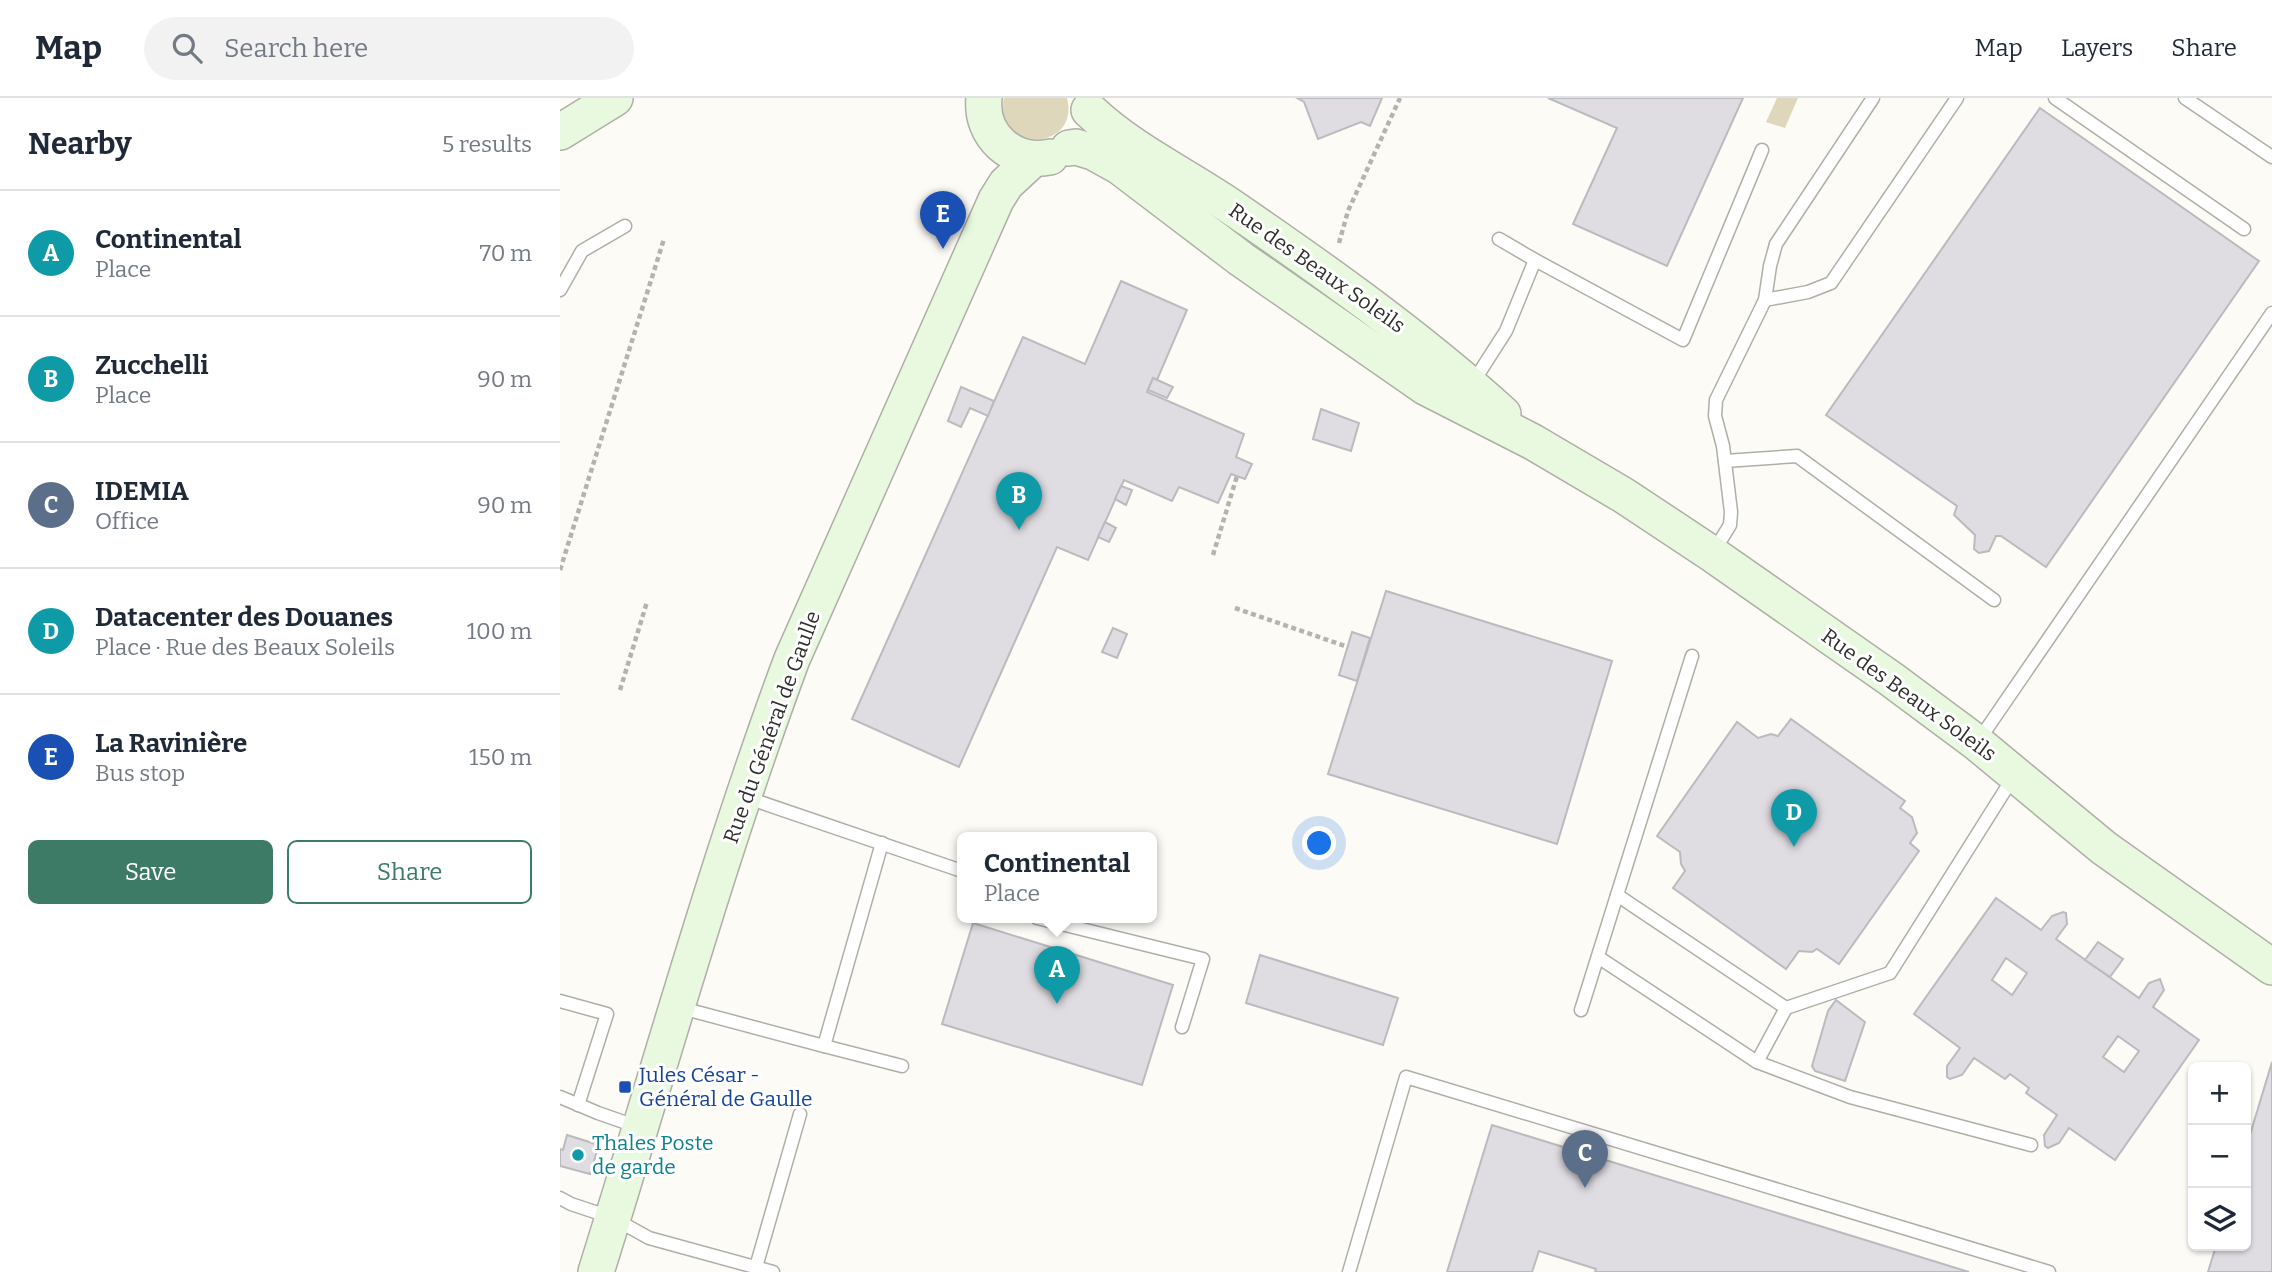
<!DOCTYPE html>
<meta charset="utf-8">
<style>
body{margin:0;font-family:Bitter,serif;background:#f2f2f3;color:#1f2937}
.controls{position:absolute;right:21px;bottom:21px;display:grid;overflow:hidden;border-radius:10px;box-shadow:0 2px 5px #0004}
.controls button{width:63px;height:63px;display:grid;place-items:center;padding:0;border:0;border-bottom:2px solid #e0e1e3;background:#fff;color:#1f2937;font:35px sans-serif}
.you{position:absolute;left:760px;top:746px;width:24px;height:24px;margin:-18px;border:5px solid #fff;border-radius:50%;background:#1a73e8;box-shadow:0 0 0 10px #1a73e833}
.badge{display:grid;place-items:center;width:46px;height:46px;border-radius:50%;background:#3d7b67;color:#fff;font-size:23px;font-weight:700}
.pin{position:absolute;translate:-50% -58px;filter:drop-shadow(0 2px 4px #0008)}
.pin::after{content:'';position:absolute;top:37px;width:24px;height:21px;background:inherit;clip-path:polygon(0 0,100% 0,50% 100%)}
.popup{position:absolute;left:397px;top:734px;width:200px;height:91px;box-sizing:border-box;display:grid;place-content:center;border-radius:10px;background:#fff;filter:drop-shadow(0 2px 5px #0005);font-size:23px;white-space:nowrap;color:#747a83}
.popup b{font-size:26px;color:#1f2937}
.popup::after{content:'';position:absolute;left:50%;top:100%;margin-left:-14px;border:14px solid transparent;border-top-color:#fff}
.list{margin:0;padding:0;list-style:none}
h2{display:flex;justify-content:space-between;align-items:center;height:91px;margin:0;padding:0 28px;font-size:30px}
h2 small{font-size:23px;font-weight:400;color:#747a83}
.list li{display:grid;grid-template-columns:46px 1fr auto;gap:21px;align-items:center;box-sizing:border-box;height:126px;padding:0 28px;border-top:2px solid #e0e1e3}
.list b{display:block;font-size:26px;white-space:nowrap}
.list p{margin:0;font-size:23px;white-space:nowrap;color:#747a83}
.list em{font-size:23px;font-style:normal;color:#747a83}
.actions{display:flex;gap:14px;padding:21px 28px}
.actions a{flex:1;padding:16px 0;border:2px solid #3d7b67;border-radius:10px;text-align:center;font-size:24px;color:#3d7b67}
.actions .main{background:#3d7b67;color:#fff}
.icon{flex:none;width:38px;height:38px;fill:none;stroke:currentColor;stroke-width:2;stroke-linecap:round;stroke-linejoin:round}
.map{position:relative;flex:none;width:1712px;height:1174px;overflow:hidden}
header{display:flex;align-items:center;gap:42px;box-sizing:border-box;height:98px;padding:0 35px;background:#fff;border-bottom:2px solid #e0e1e3}
header strong{font-size:33px}
nav{display:flex;gap:38px;margin-inline-start:auto;font-size:24px}
.search{width:490px;height:63px;background:#f2f2f3;display:flex;align-items:center;gap:18px;box-sizing:border-box;padding:0 24px;border-radius:38px;color:#747a83;font-size:26px}
main{display:flex}
aside{flex:1;background:#fff}
.map>svg:first-child{display:block}
.green{fill:#ded7bb}
.building{fill:#dfdde2;stroke:#bbbabf;stroke-width:2;fill-rule:evenodd}
.lines{fill:none;stroke-linecap:round;stroke-linejoin:round}
.lane-casing{stroke:#b0aea9;stroke-width:15}
.secondary-casing{stroke:#b0aea9;stroke-width:38}
.path{stroke:#b4b3af;stroke-width:4.5;stroke-dasharray:5 3.5;stroke-linecap:butt}
.lane{stroke:#fff;stroke-width:12}
.secondary{stroke:#e8f9df;stroke-width:35}
.transit-dot{fill:#1a4fb4;stroke:#fff;stroke-width:2.5}
.culture-dot{fill:#0f9aa8;stroke:#fff;stroke-width:2.5}
.labels{text-anchor:middle;stroke-width:6;stroke-linejoin:round;paint-order:stroke}
.street-label{font-size:21px;fill:#2f2f2c;stroke:#fff}
.transit-label{font-size:21px;fill:#164399;stroke:#fff;text-anchor:start}
.culture-label{font-size:21px;fill:#0d838f;stroke:#fff;text-anchor:start}
</style>
<header>
<strong>Map</strong>
<div class="search"><svg class="icon" aria-label="search" viewBox="0 0 24 24"><circle cx="10" cy="10" r="6"/><path d="M15 15l6 6"/></svg>Search here</div>
<nav><a>Map</a><a>Layers</a><a>Share</a></nav>
</header>
<main>
<aside>
<h2>Nearby<small>5 results</small></h2>
<ul class="list">
<li><span class="badge" style="background:#0f9aa8">A</span><div><b>Continental</b><p>Place</p></div><em>70 m</em></li>
<li><span class="badge" style="background:#0f9aa8">B</span><div><b>Zucchelli</b><p>Place</p></div><em>90 m</em></li>
<li><span class="badge" style="background:#5c6f8a">C</span><div><b>IDEMIA</b><p>Office</p></div><em>90 m</em></li>
<li><span class="badge" style="background:#0f9aa8">D</span><div><b>Datacenter des Douanes</b><p>Place · Rue des Beaux Soleils</p></div><em>100 m</em></li>
<li><span class="badge" style="background:#1a4fb4">E</span><div><b>La Ravinière</b><p>Bus stop</p></div><em>150 m</em></li>
</ul>
<div class="actions"><a class="main">Save</a><a>Share</a></div>
</aside>
<div class="map">
<svg width="1712" height="1174" viewBox="0 0 1712 1174">
<rect width="100%" height="100%" fill="#fdfbf6"/>
<g class="green">
<path d="M444 0H507C521 55 429 56 444 0Z"/>
<path d="M1217 0H1238L1225 30 1206 24Z"/>
</g>
<g class="building">
<path d="M737 0H822L810 28 801 24 758 41 744 4Z"/>
<path d="M988 0H1183L1107 168 1013 126 1057 30Z"/>
<path d="M1480 10 1699 163 1486 469 1441 438H1436L1429 453 1419 455 1414 451 1415 437 1394 417 1397 408 1266 317Z"/>
<path d="M561 183 627 212 597 282 593 280 587 294 684 336 676 359 692 366 685 381 671 376 658 405 619 389 612 403 564 382 528 462 497 449 399 669 292 621 463 239 525 266Z"/>
<path d="M593 280 613 289 607 300 588 292Z"/>
<path d="M401 289 434 303 428 318 410 310 401 329 388 323Z"/>
<path d="M761 311 799 325 791 353 753 341Z"/>
<path d="M561 388 572 392 566 407 555 401Z"/>
<path d="M545 424 556 430 549 444 538 439Z"/>
<path d="M826 493 1052 563 997 746 768 676Z"/>
<path d="M553 530 567 536 557 560 542 554Z"/>
<path d="M792 534 810 540 797 583 779 577Z"/>
<path d="M1231 621 1345 703 1340 710 1352 719 1357 735 1350 745 1359 753 1279 866 1257 851 1252 854 1239 853 1226 871 1113 790 1125 773 1121 766 1120 754 1097 738 1177 624 1198 640 1211 636 1218 638Z"/>
<path d="M1436 800 1481 832 1492 818 1503 814 1506 815 1507 826 1496 841 1579 900 1589 885 1600 881 1604 892 1593 909 1639 942 1555 1062 1509 1030 1499 1045 1488 1050 1485 1048 1484 1037 1497 1017 1466 995 1469 990 1450 976 1445 981 1414 960 1402 977 1390 981 1387 979V968L1400 950 1354 916ZM1446 860 1467 875 1452 897 1432 882ZM1558 938 1579 953 1564 974 1543 959Z"/>
<path d="M413 825 613 887 582 987 382 926Z"/>
<path d="M1538 844 1563 861 1550 879 1525 862Z"/>
<path d="M700 857 838 900 823 947 686 905Z"/>
<path d="M1276 902 1305 924 1285 983 1255 973 1252 968 1268 913Z"/>
<path d="M1712 964V1174H1648L1656 1148H1686V1050Z"/>
<path d="M932 1027 1409 1174H1035L1036 1171 979 1153 972 1174H887Z"/>
<path d="M7 1037 39 1047 30 1076 0 1068V1051L3 1052Z"/>
</g>
<g class="lines">
<g class="lane-casing">
<g id="lane">
<path d="M1495 0 1684 131"/>
<path d="M1625 0 1712 59"/>
<path d="M939 141 975 162"/>
<path d="M0 192 22 153 65 128"/>
<path d="M1205 202 1248 194 1271 185 1397 0"/>
<path d="M912 286 946 233 975 162 1123 242 1202 52"/>
<path d="M1165 363 1237 358 1434 502"/>
<path d="M1154 453 1170 427 1171 414 1163 348 1155 318 1156 302 1205 202 1210 168 1216 146 1313 0"/>
<path d="M1419 642 1712 215"/>
<path d="M185 699 402 773"/>
<path d="M477 820 643 861 622 929"/>
<path d="M1038 859 1197 964 1226 910 1057 797"/>
<path d="M0 903 47 916 18 1007"/>
<path d="M118 909 264 948 322 745"/>
<path d="M1226 910 1330 875 1454 678"/>
<path d="M1021 912 1132 558"/>
<path d="M264 948 342 968"/>
<path d="M1197 964 1290 999 1471 1047"/>
<path d="M0 999 38 1015 78 1029"/>
<path d="M0 1100 11 1106 53 1120 89 1140 213 1174"/>
<path d="M196 1169 240 1016"/>
<path d="M789 1174 846 979 1489 1174"/>
</g>
</g>
<g class="secondary-casing">
<g id="secondary">
<path d="M424 0C420 38 453 67 490 59"/>
<path d="M529 12C571 52 623 76 670 108 765 173 858 239 943 316"/>
<path d="M0 34 55 0"/>
<path d="M509 50 516 49 533 54 560 69 681 161 865 289 973 344 1063 397 1152 456 1331 581 1417 645 1544 750 1712 869"/>
<path d="M36 1174C100 970 157 762 232 561L436 102 446 86 473 61"/>
</g>
</g>
<g class="path">
<path d="M779 145 788 113 840 0"/>
<path d="M653 457 677 378"/>
<path d="M0 472 104 141"/>
<path d="M675 510 788 549"/>
<path d="M60 592 87 504"/>
</g>
<use href="#lane" class="lane"/>
<use href="#secondary" class="secondary"/>
</g>
<rect class="transit-dot" x="58" y="982" width="14" height="14" rx="3.5"/>
<circle class="culture-dot" cx="18" cy="1057" r="7"/>
<g class="labels">
<g class="street-label">
<text transform="translate(757 170) rotate(35)" y="7">Rue des Beaux Soleils</text>
<text transform="translate(1349 597) rotate(36)" y="7">Rue des Beaux Soleils</text>
<text transform="translate(212 629) rotate(-70)" y="7">Rue du Général de Gaulle</text>
</g>
<g class="transit-label">
<text x="79" y="984">Jules César -<tspan x="79" dy="24">Général de Gaulle</tspan></text>
</g>
<g class="culture-label">
<text x="32" y="1052">Thales Poste<tspan x="32" dy="24">de garde</tspan></text>
</g>
</g>
</svg>
<div class="controls">
<button>+</button>
<button>−</button>
<button><svg class="icon" aria-label="layers" viewBox="0 0 24 24"><path d="M12 4l9 5-9 5-9-5zM3 14l9 5 9-5"/></svg></button>
</div>
<div class="you"></div>
<div class="pin badge" style="left:497px;top:906px;background:#0f9aa8">A</div>
<div class="popup"><b>Continental</b>Place</div>
<div class="pin badge" style="left:459px;top:432px;background:#0f9aa8">B</div>
<div class="pin badge" style="left:1025px;top:1090px;background:#5c6f8a">C</div>
<div class="pin badge" style="left:1234px;top:749px;background:#0f9aa8">D</div>
<div class="pin badge" style="left:383px;top:151px;background:#1a4fb4">E</div>
</div>
</main>
